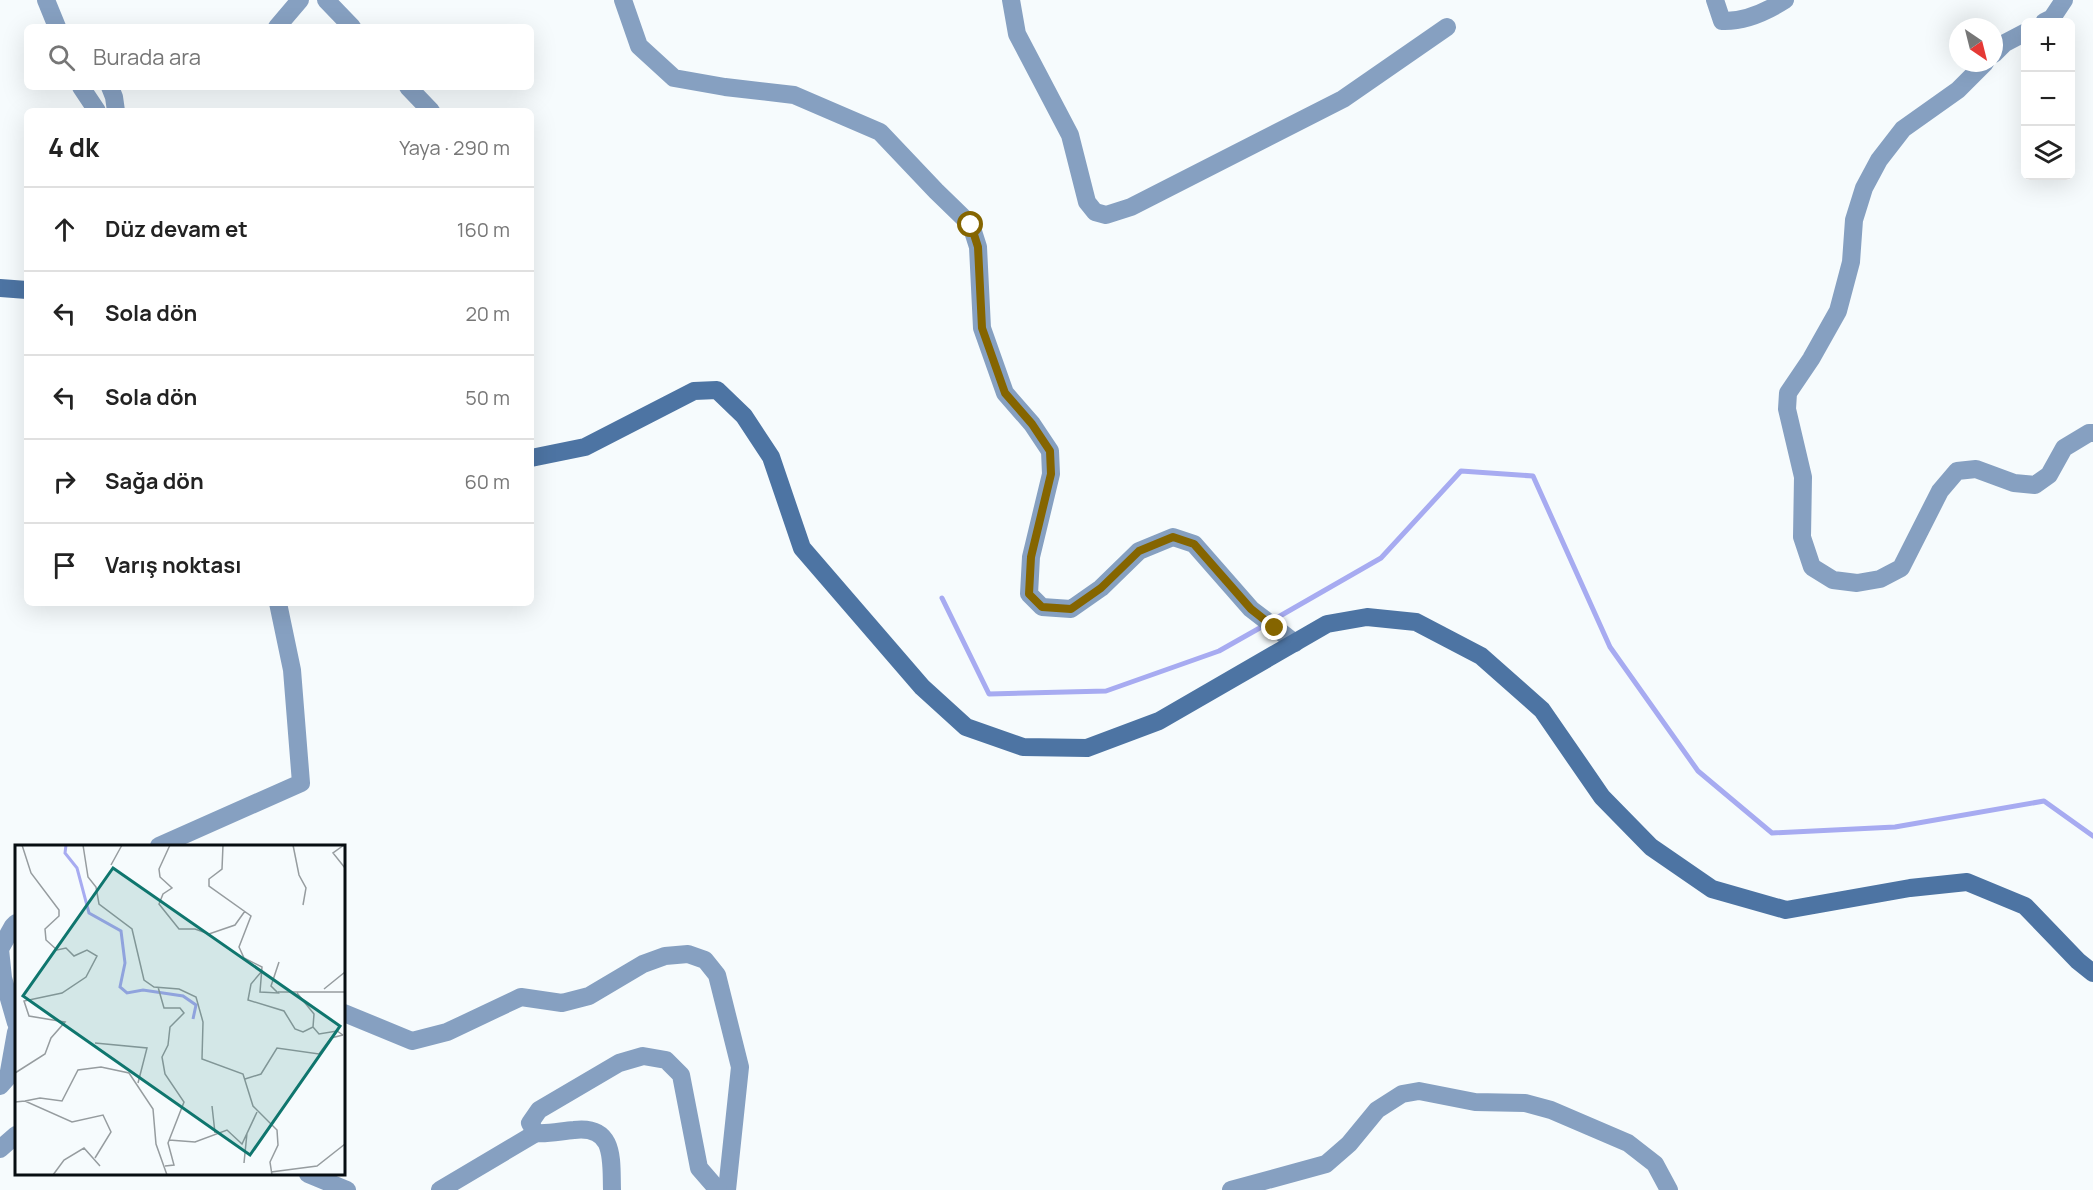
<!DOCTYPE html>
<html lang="tr">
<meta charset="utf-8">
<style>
body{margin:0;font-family:Manrope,sans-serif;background:#f2f2f2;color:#222}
.controls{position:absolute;right:18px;top:18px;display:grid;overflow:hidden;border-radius:9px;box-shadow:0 6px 24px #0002}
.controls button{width:54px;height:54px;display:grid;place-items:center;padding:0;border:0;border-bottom:2px solid #e0e0e0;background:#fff;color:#222;font:30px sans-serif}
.compass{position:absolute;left:1949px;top:18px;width:54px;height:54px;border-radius:50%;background:#fff;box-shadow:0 6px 24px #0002;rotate:145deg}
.stop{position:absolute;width:18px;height:18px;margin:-14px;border:4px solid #856500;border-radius:50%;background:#fff}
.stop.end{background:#856500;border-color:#fff;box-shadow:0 2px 6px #0008}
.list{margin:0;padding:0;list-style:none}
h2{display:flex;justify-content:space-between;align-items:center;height:78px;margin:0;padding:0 24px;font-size:26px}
h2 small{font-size:20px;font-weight:400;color:#767676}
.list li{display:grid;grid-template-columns:39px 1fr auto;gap:18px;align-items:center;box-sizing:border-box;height:84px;padding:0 24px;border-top:2px solid #e0e0e0}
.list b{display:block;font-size:22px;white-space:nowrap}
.list em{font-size:20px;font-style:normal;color:#767676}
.icon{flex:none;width:33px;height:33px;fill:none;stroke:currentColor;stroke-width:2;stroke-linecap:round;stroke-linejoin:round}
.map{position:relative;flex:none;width:2093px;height:1190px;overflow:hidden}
.search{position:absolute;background:#fff;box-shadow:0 6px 24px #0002;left:24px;top:24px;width:510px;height:66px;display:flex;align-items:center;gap:15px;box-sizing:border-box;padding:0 21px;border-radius:9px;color:#767676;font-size:22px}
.panel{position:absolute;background:#fff;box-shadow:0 6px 24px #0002;left:24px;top:108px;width:510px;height:498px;border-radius:9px}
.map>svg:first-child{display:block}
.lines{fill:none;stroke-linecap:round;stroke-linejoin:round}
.stream{stroke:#a7abf1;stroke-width:5}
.street{stroke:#86a0c1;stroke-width:18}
.secondary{stroke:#4d74a3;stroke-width:18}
.route{stroke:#856500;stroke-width:8}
.inset-river{fill:none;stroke:#a7abf1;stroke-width:3}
.inset-road{fill:none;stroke:#969c9f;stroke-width:1.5}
.view{fill:#0f766e;fill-opacity:0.15;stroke:#0f766e;stroke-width:3}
.inset-edge{fill:none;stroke:#060d11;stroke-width:3}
</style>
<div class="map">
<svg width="2093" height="1190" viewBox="0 0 2093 1190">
<rect width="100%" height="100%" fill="#f6fbfd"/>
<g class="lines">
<g class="stream">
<path d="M942 598 989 694 1106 691 1219 651 1265 625"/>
<path d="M1273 620 1381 558 1461 471 1533 476 1610 647 1698 771 1772 833 1895 827 2044 801 2093 836"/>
</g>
<g class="street">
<path d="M46 0 57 27"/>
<path d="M326 0 352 27"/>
<path d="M623 0 639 46 674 78 725 87 794 95 880 132 936 191 971 225 978 247 982 328 1005 393 1032 424 1050 451 1051 474 1031 557 1029 594 1042 607 1071 609 1101 588 1139 551 1173 537 1194 544 1251 609 1295 643"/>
<path d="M1011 0 1017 34 1070 135 1087 202 1095 212 1106 215 1131 207 1343 99 1447 27"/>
<path d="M1715 0 1722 21C1745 22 1766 12 1785 0"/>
<path d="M2044 22 2052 18 2064 0"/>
<path d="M277 27 300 0"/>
<path d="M1994 54 2005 43 2026 32"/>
<path d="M1985 63 1958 90 1903 129 1879 160 1864 188 1854 220 1851 262 1838 311 1811 359 1788 393 1787 409 1803 477 1802 537 1812 567 1833 580 1857 583 1880 579 1901 568 1940 491 1957 471 1976 469 2014 483 2035 485 2049 475 2064 448 2089 433H2093"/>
<path d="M81 87 97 111"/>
<path d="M110 87 114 97 116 111"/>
<path d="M408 87 431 111"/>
<path d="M159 846 301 783 292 670 278 603"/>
<path d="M16 923 13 926 0 949 3 978 16 1023"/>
<path d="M344 1013 412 1041 447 1032 521 997 562 1003 589 996 643 964 665 956 688 954 705 960 717 975 740 1067 727 1190"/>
<path d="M0 1086 8 1077 16 1032"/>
<path d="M0 1149 16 1135"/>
<path d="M308 1174 347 1190"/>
<path d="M440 1190 536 1133"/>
<path d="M612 1190C611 1161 616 1125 574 1130 561 1131 549 1134 536 1133L530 1123 539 1110 619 1063 643 1056 666 1060 681 1075 699 1168 718 1190"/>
<path d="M1231 1190 1326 1164 1349 1144 1377 1110 1402 1094 1419 1091 1475 1102 1525 1103 1551 1110 1628 1143 1655 1164 1669 1190"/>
</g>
<g class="secondary">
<path d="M0 288 27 290"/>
<path d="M531 458 585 447 694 391 717 390 744 416 771 457 802 548 922 687 966 727 1023 747 1087 748 1159 721 1327 624 1367 617 1416 622 1481 656 1542 710 1602 797 1651 847 1712 889 1786 910 1910 888 1967 882 2025 906 2078 961 2093 973"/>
</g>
</g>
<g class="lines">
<path class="route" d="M971 225 978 247 982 328 1005 393 1032 424 1050 451 1051 474 1031 557 1029 594 1042 607 1071 609 1101 588 1139 551 1173 537 1194 544 1251 609 1275 628"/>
</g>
<g transform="translate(15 845)">
<rect width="330" height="330" fill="#f6fbfd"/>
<path class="inset-river" d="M51 0 50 8 62 23 74 68 106 86 110 118 105 142 112 148 128 145 168 151 181 160 178 174"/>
<path class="inset-road" d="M68 0 73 32 81 42 84 59 117 84 129 135 139 142 164 144 181 152 188 177 187 214 228 229 238 261 262 285 263 300 255 317 257 330M155 0 144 24 145 32 157 43 148 49 144 59 164 84H180L194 89 220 80 230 66M208 0 207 24 194 34V41L236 71 224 102 229 113 247 122 245 147 263 148 256 141 264 117M278 0 284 30 291 43 288 60M329 0 318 8 330 23M96 20 107 0M247 126 236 139 233 155 269 166 280 184 288 187 298 182M143 142 149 163H165L169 168 155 182 153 200 147 212 150 229 169 257 153 298 159 320 150 321M309 144 330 127M263 147H330M282 148 299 169 298 182M298 182 304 189 322 186 328 190M80 198 132 203 123 238M0 228 30 209 36 193 50 177 14 171 9 156 47 148 71 132 82 111 72 105 59 111 51 103 42 105 31 95 30 84 44 71V65L16 28 7 0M230 234 246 229 262 203 304 209 316 193 328 190M10 256 25 253 47 256 63 225 86 222 114 228 138 264 141 299 152 330M0 257 10 256 57 277 88 270 96 287 80 313M197 261 200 288M154 295 180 297 212 285 227 299 242 267M229 318 232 288M256 327 302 321 330 299M38 330 49 315 69 303 85 321"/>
<path class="view" d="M98 23 325 181 235 310 8 151Z"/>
<rect width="330" height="330" class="inset-edge"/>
</g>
</svg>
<div class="controls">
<button>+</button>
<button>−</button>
<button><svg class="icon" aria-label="layers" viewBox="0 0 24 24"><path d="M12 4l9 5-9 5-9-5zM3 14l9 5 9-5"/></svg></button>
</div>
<svg class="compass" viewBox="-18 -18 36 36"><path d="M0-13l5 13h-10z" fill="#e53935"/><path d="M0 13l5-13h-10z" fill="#767676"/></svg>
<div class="stop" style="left:971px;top:225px"></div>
<div class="stop end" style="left:1275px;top:628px"></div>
<div class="search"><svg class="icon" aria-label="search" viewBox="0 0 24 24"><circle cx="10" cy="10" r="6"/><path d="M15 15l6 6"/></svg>Burada ara</div>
<section class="panel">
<h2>4 dk<small>Yaya · 290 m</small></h2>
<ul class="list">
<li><svg class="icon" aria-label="ahead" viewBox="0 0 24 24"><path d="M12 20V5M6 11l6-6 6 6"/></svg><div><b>Düz devam et</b></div><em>160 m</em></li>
<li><svg class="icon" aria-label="left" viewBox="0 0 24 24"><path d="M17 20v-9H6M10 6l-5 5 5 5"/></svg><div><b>Sola dön</b></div><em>20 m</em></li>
<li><svg class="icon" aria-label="left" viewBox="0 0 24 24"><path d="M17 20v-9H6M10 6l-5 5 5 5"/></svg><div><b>Sola dön</b></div><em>50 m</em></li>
<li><svg class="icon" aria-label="right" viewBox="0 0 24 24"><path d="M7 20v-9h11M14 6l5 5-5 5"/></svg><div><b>Sağa dön</b></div><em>60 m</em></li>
<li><svg class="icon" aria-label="arrive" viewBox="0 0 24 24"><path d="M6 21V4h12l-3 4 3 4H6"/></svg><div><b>Varış noktası</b></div></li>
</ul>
</section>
</div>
